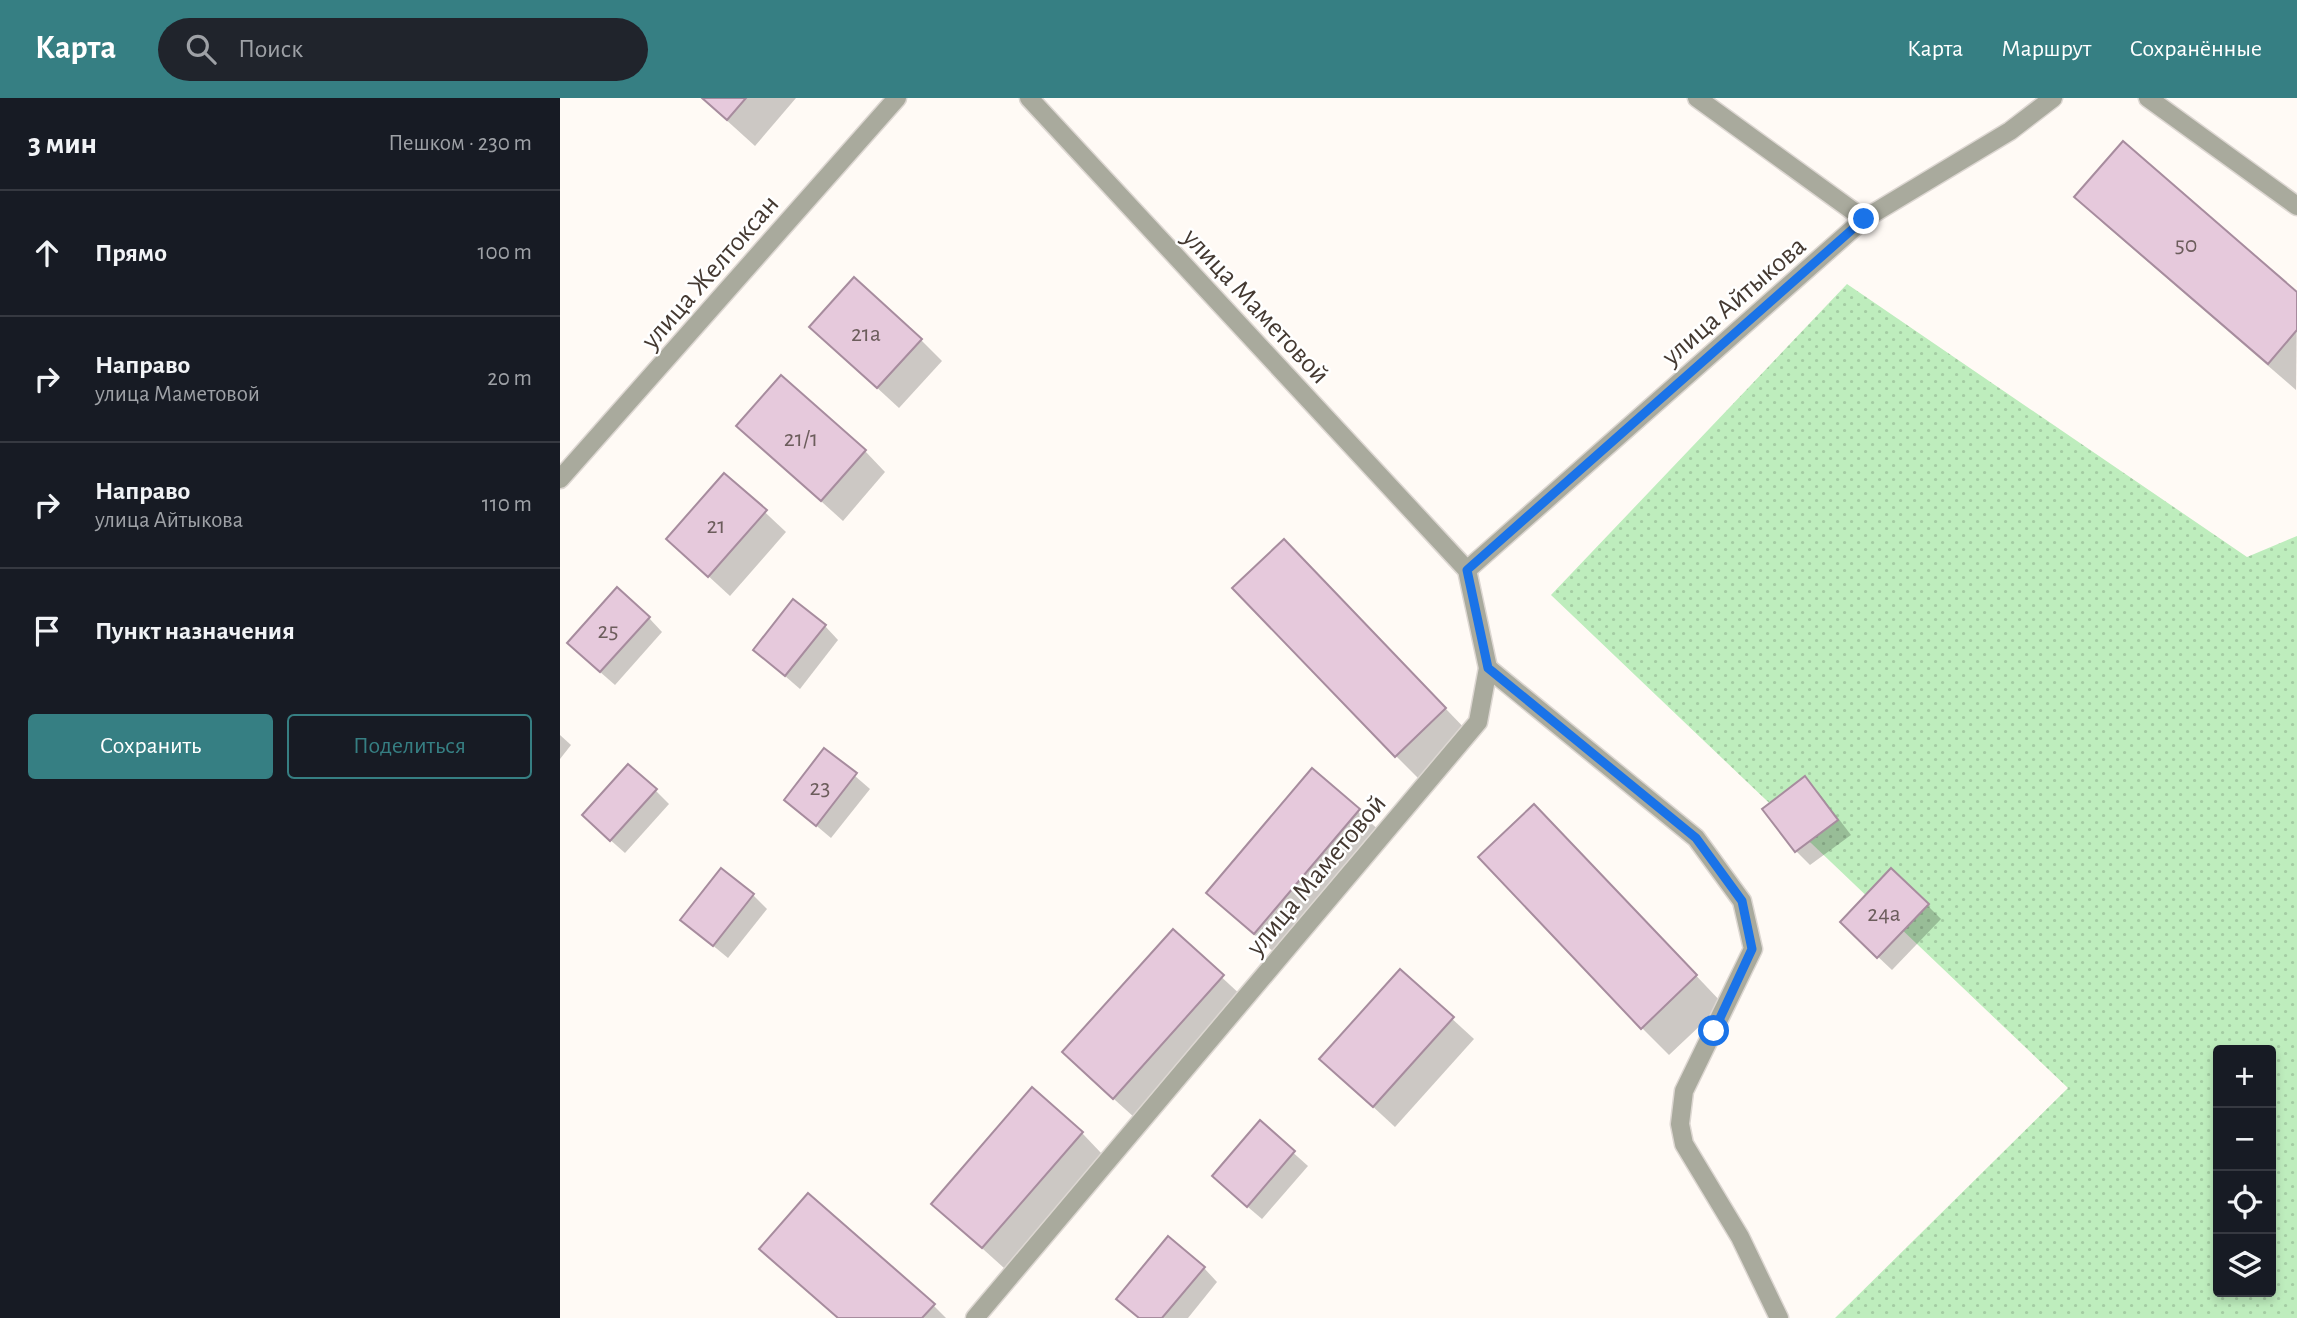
<!DOCTYPE html>
<html lang="ru">
<meta charset="utf-8">
<style>
body{margin:0;font-family:"Alegreya Sans",sans-serif;background:#20242c;color:#f1f3f6}
.controls{position:absolute;right:21px;bottom:21px;display:grid;overflow:hidden;border-radius:7px;box-shadow:0 4px 10px #0003}
.controls button{width:63px;height:63px;display:grid;place-items:center;padding:0;border:0;border-bottom:2px solid #363941;background:#171b24;color:#f1f3f6;font:35px sans-serif}
.stop{position:absolute;width:21px;height:21px;margin:-16px;border:5px solid #1a73e8;border-radius:50%;background:#fff}
.stop.end{background:#1a73e8;border-color:#fff;box-shadow:0 2px 7px #0008}
.list{margin:0;padding:0;list-style:none}
h2{display:flex;justify-content:space-between;align-items:center;height:91px;margin:0;padding:0 28px;font-size:30px}
h2 small{font-size:23px;font-weight:400;color:#9ea1a6}
.list li{display:grid;grid-template-columns:46px 1fr auto;gap:21px;align-items:center;box-sizing:border-box;height:126px;padding:0 28px;border-top:2px solid #363941}
.list b{display:block;font-size:26px;white-space:nowrap}
.list p{margin:0;font-size:23px;white-space:nowrap;color:#9ea1a6}
.list em{font-size:23px;font-style:normal;color:#9ea1a6}
.actions{display:flex;gap:14px;padding:21px 28px}
.actions a{flex:1;padding:16px 0;border:2px solid #367f83;border-radius:7px;text-align:center;font-size:24px;color:#367f83}
.actions .main{background:#367f83;color:#fff}
.icon{flex:none;width:38px;height:38px;fill:none;stroke:currentColor;stroke-width:2;stroke-linecap:round;stroke-linejoin:round}
.map{position:relative;flex:none;width:1737px;height:1220px;overflow:hidden}
header{display:flex;align-items:center;gap:42px;box-sizing:border-box;height:98px;padding:0 35px;background:#367f83;color:#fff}
header strong{font-size:33px}
nav{display:flex;gap:38px;margin-inline-start:auto;font-size:24px}
.search{width:490px;height:63px;background:#20242c;display:flex;align-items:center;gap:18px;box-sizing:border-box;padding:0 24px;border-radius:38px;color:#9ea1a6;font-size:26px}
main{display:flex}
aside{flex:1;background:#171b24}
.map>svg:first-child{display:block}
.grass{fill:url(#grass-dots);fill-rule:evenodd}
.shadow{fill:#0003}
.building{fill:#e6c9dc;stroke:#a78c9e;stroke-width:2}
.lines{fill:none;stroke-linecap:round;stroke-linejoin:round}
.minor-casing{stroke:#ddd7d2;stroke-width:21}
.tertiary-casing{stroke:#ddd7d2;stroke-width:21}
.minor{stroke:#a9aa9d;stroke-width:18}
.tertiary{stroke:#a9aa9d;stroke-width:18}
.route{stroke:#1a73e8;stroke-width:9}
.labels{text-anchor:middle;stroke-width:5;stroke-linejoin:round;paint-order:stroke}
.number-label{font-size:24px;fill:#6c5d5c}
.street-label{font-size:28px;fill:#443931;stroke:#fff}
</style>
<header>
<strong>Карта</strong>
<div class="search"><svg class="icon" aria-label="search" viewBox="0 0 24 24"><circle cx="10" cy="10" r="6"/><path d="M15 15l6 6"/></svg>Поиск</div>
<nav><a>Карта</a><a>Маршрут</a><a>Сохранённые</a></nav>
</header>
<main>
<aside>
<h2>3 мин<small>Пешком · 230 m</small></h2>
<ul class="list">
<li><svg class="icon" aria-label="ahead" viewBox="0 0 24 24"><path d="M12 20V5M6 11l6-6 6 6"/></svg><div><b>Прямо</b></div><em>100 m</em></li>
<li><svg class="icon" aria-label="right" viewBox="0 0 24 24"><path d="M7 20v-9h11M14 6l5 5-5 5"/></svg><div><b>Направо</b><p>улица Маметовой</p></div><em>20 m</em></li>
<li><svg class="icon" aria-label="right" viewBox="0 0 24 24"><path d="M7 20v-9h11M14 6l5 5-5 5"/></svg><div><b>Направо</b><p>улица Айтыкова</p></div><em>110 m</em></li>
<li><svg class="icon" aria-label="arrive" viewBox="0 0 24 24"><path d="M6 21V4h12l-3 4 3 4H6"/></svg><div><b>Пункт назначения</b></div></li>
</ul>
<div class="actions"><a class="main">Сохранить</a><a>Поделиться</a></div>
</aside>
<div class="map">
<svg width="1737" height="1220" viewBox="0 0 1737 1220">
<defs>
<pattern id="grass-dots" width="8" height="8" patternUnits="userSpaceOnUse" patternTransform="scale(1.75)"><rect width="8" height="8" fill="#beedbd"/><path d="M2 2h.1M6 6h.1" fill="none" stroke="#a4cca3" stroke-width="1.8" stroke-linecap="round"/></pattern>
</defs>
<rect width="100%" height="100%" fill="#fffaf5"/>
<path class="grass" d="M1287 186 1687 459 1737 438V1220H1275L1508 990 991 497ZM1658 952H1711V1194H1658Z"/>
<g class="shadow">
<path d="M142 0H236L195 48Z"/>
<path d="M1563 46 1737 196 1736 292 1544 126 1517 99Z"/>
<path d="M251 229 361 242 382 263 339 310Z"/>
<path d="M178 328 305 353 325 374 283 423Z"/>
<path d="M165 377 226 434 170 498 108 441Z"/>
<path d="M751 471 912 638 863 685 836 658Z"/>
<path d="M89 520 102 534 55 587 23 559Z"/>
<path d="M265 528 278 542 240 591 195 552Z"/>
<path d="M0 637 11 647 0 661Z"/>
<path d="M265 652 310 691 271 740 226 702Z"/>
<path d="M752 673 820 733 716 856 648 795Z"/>
<path d="M1245 681 1259 695 1291 737 1250 767 1236 753 1204 711Z"/>
<path d="M96 693 109 706 65 755 38 731Z"/>
<path d="M1001 735 1163 906 1109 957 1082 930Z"/>
<path d="M193 797 207 811 168 860 122 822Z"/>
<path d="M1367 807 1381 821 1332 872 1296 838Z"/>
<path d="M613 834 684 900 575 1020 525 975Z"/>
<path d="M840 873 914 941 835 1029 783 981Z"/>
<path d="M700 1025 748 1068 702 1121 668 1092Z"/>
<path d="M522 1035 542 1056 444 1170 373 1106Z"/>
<path d="M201 1151 373 1207 386 1220H278Z"/>
<path d="M644 1170 657 1184 628 1220H579L559 1201Z"/>
</g>
<g class="building">
<path d="M142 0H186L167 22Z"/>
<path d="M1563 43 1737 194V232L1708 266 1514 99Z"/>
<path d="M294 179 362 241 317 290 249 229Z"/>
<path d="M221 277 306 352 261 403 176 328Z"/>
<path d="M164 375 207 412 148 479 106 441Z"/>
<path d="M724 441 886 610 835 659 672 490Z"/>
<path d="M57 489 90 519 40 574 7 545Z"/>
<path d="M233 501 266 527 225 578 193 552Z"/>
<path d="M264 650 297 675 256 728 224 702Z"/>
<path d="M68 666 97 691 50 743 22 717Z"/>
<path d="M752 670 800 711 694 836 646 795Z"/>
<path d="M1245 678 1278 722 1235 754 1202 711Z"/>
<path d="M974 706 1137 877 1081 931 918 759Z"/>
<path d="M161 770 194 796 153 848 120 822Z"/>
<path d="M1331 770 1369 806 1317 860 1280 824Z"/>
<path d="M613 831 664 877 553 1001 502 954Z"/>
<path d="M840 871 894 919 813 1009 759 961Z"/>
<path d="M472 989 523 1034 422 1150 371 1106Z"/>
<path d="M700 1022 735 1053 687 1109 652 1078Z"/>
<path d="M248 1095 375 1206 362 1220H278L199 1151Z"/>
<path d="M608 1138 645 1169 602 1220H579L556 1201Z"/>
</g>
<g class="lines">
<g class="minor-casing">
<g id="minor">
<path d="M1137 0 1304 121"/>
<path d="M1588 0 1737 108"/>
<path d="M907 472 1304 121 1450 33 1493 0"/>
<path d="M928 570 1136 740 1182 803 1193 851 1124 993 1120 1026 1124 1046 1180 1139 1219 1220"/>
<path d="M415 1220 918 624 928 570 907 472 469 0"/>
</g>
</g>
<g class="tertiary-casing">
<path id="tertiary" d="M0 381 337 0"/>
</g>
<use href="#minor" class="minor"/>
<use href="#tertiary" class="tertiary"/>
</g>
<g class="lines">
<path class="route" d="M1154 933 1192 851 1182 803 1136 740 928 570 907 472 1304 121"/>
</g>
<g class="labels">
<g class="number-label">
<text x="1626" y="154">50</text>
<text x="306" y="243">21а</text>
<text x="241" y="348">21/1</text>
<text x="156" y="435">21</text>
<text x="48" y="540">25</text>
<text x="260" y="697">23</text>
<text x="1324" y="823">24а</text>
</g>
<g class="street-label">
<text transform="translate(149 173) rotate(-49)" y="10">улица Желтоксан</text>
<text transform="translate(1173 202) rotate(-41)" y="10">улица Айтыкова</text>
<text transform="translate(697 207) rotate(47)" y="10">улица Маметовой</text>
<text transform="translate(755 776) rotate(-50)" y="10">улица Маметовой</text>
</g>
</g>
</svg>
<div class="controls">
<button>+</button>
<button>−</button>
<button><svg class="icon" aria-label="locate" viewBox="0 0 24 24"><circle cx="12" cy="12" r="6"/><path d="M12 2v4M12 18v4M2 12h4M18 12h4"/></svg></button>
<button><svg class="icon" aria-label="layers" viewBox="0 0 24 24"><path d="M12 4l9 5-9 5-9-5zM3 14l9 5 9-5"/></svg></button>
</div>
<div class="stop" style="left:1154px;top:933px"></div>
<div class="stop end" style="left:1304px;top:121px"></div>
</div>
</main>
